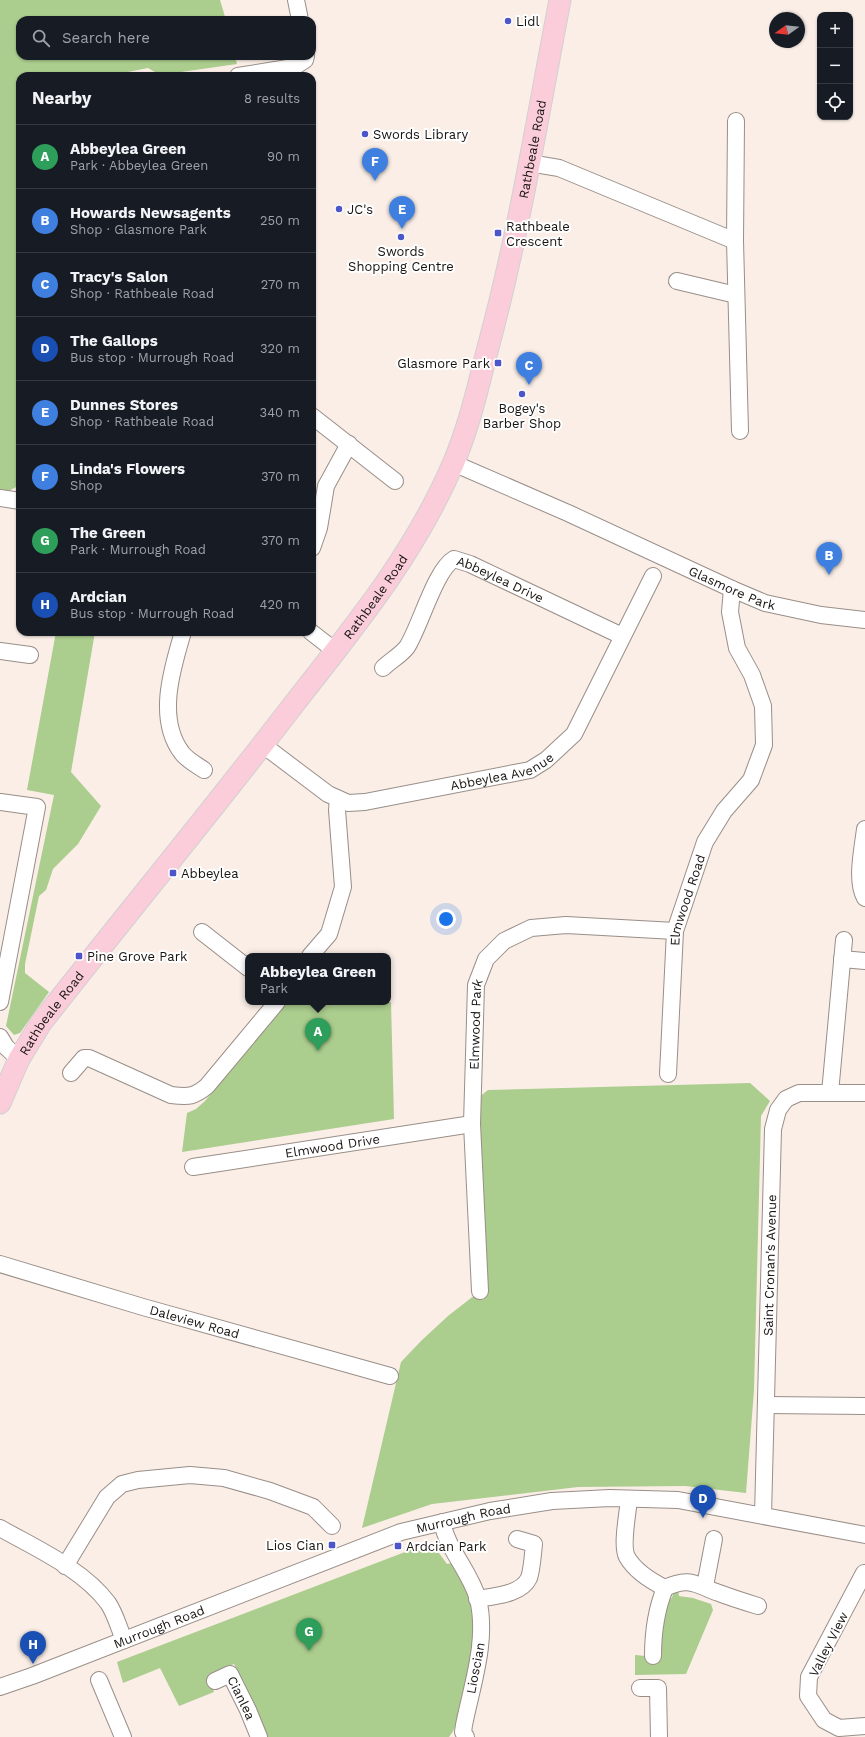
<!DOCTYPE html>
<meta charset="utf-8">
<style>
body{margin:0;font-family:"Work Sans",sans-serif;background:#20242c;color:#f1f3f6}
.controls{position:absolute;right:12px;top:12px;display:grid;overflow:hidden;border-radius:8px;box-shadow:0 1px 3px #0004}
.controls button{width:36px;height:36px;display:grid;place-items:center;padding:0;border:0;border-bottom:1px solid #363941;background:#171b24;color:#f1f3f6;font:20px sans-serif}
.compass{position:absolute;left:769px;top:12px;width:36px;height:36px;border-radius:50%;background:#171b24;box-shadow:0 1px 3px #0004;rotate:255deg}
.you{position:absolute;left:446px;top:919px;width:14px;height:14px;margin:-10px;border:3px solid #fff;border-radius:50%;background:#1a73e8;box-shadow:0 0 0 6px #1a73e833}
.badge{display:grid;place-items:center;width:26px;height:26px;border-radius:50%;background:#ea580c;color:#fff;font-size:13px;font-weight:700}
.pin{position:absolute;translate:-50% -33px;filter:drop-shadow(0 1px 2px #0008)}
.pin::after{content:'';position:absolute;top:21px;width:14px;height:12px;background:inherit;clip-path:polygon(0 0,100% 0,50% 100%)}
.popup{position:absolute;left:245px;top:953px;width:146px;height:52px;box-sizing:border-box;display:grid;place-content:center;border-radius:8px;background:#171b24;filter:drop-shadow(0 1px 3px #0005);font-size:13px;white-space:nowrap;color:#9ea1a6}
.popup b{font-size:15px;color:#f1f3f6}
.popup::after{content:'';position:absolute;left:50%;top:100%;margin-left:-8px;border:8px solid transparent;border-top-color:#171b24}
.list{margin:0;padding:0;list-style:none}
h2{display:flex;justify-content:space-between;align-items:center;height:52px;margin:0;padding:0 16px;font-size:17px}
h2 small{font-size:13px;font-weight:400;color:#9ea1a6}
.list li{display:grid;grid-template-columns:26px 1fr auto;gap:12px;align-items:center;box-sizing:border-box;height:64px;padding:0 16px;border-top:1px solid #363941}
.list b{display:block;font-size:15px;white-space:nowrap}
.list p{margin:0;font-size:13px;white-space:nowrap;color:#9ea1a6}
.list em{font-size:13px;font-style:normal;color:#9ea1a6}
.icon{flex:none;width:22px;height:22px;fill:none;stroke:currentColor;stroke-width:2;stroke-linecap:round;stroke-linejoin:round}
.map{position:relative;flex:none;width:865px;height:1737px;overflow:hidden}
.search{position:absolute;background:#171b24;box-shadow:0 1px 3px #0004;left:16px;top:16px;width:300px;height:44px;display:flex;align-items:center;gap:10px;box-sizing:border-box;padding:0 14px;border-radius:12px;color:#9ea1a6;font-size:15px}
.panel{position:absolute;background:#171b24;box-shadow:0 1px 3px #0004;left:16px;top:72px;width:300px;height:564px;border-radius:12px}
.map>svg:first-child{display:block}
.green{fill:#abcd8d}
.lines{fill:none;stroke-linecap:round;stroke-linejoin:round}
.minor-casing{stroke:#998e88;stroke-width:18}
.major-casing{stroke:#d1d0d0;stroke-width:23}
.minor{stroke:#fff;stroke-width:16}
.major{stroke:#fbcdda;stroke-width:21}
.poi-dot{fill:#4c55ca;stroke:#fff;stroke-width:1.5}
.labels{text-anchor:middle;stroke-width:4;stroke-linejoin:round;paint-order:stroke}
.poi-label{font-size:13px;fill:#181412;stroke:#fff;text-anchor:start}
.street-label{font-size:13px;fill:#181412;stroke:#fff}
</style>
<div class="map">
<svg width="865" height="1737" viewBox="0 0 865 1737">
<rect width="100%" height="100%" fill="#faeee7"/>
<g class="green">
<path d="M0 0H220L226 20H20V56H235L237 64 160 75 148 68 128 72V76H20V488L16 487 9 491 0 489Z"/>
<path d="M56 632H95L71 772 101 806 78 844 53 869 46 890 39 896 25 964V973L49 992 20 1033 14 1035 6 1026 54 795 27 790Z"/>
<path d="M283 1002H391L394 1119 182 1152 187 1113 196 1109 205 1101Z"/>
<path d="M750 1083 770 1101 761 1116 754 1390 746 1493 685 1486 578 1487 432 1504 362 1528 401 1362 422 1340 448 1316 480 1291 473 1102 488 1090Z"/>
<path d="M426 1544 433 1545 447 1564 452 1563C457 1572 464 1581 467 1590 480 1627 469 1666 460 1703 456 1717 459 1725 449 1737H264L252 1700 234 1664 208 1675 214 1692 179 1706 160 1668 123 1683 117 1662Z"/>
<path d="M672 1589H678L679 1596 693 1598 711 1604 713 1610 686 1674 635 1675V1655L656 1657 665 1597 671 1599 673 1595Z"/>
</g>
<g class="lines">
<g class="minor-casing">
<g id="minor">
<path d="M296 0 300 20"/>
<path d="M238 76 294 67 305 60 306 56"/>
<path d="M736 121 735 241 740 431"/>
<path d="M529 163 559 168 735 241"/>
<path d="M677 281 736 295"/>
<path d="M312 416 395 481"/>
<path id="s1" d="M453 463 568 513 732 589 765 603 821 615 865 620"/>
<path d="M0 498 20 501"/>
<path d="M312 548 319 528 326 486 349 444"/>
<path d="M183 632C172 669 156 719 182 753 187 760 197 765 204 770"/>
<path d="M311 632 329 646 337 650"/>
<path d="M0 651 30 655"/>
<path id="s2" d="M383 668C390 661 401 655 407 647 420 627 435 570 454 559L470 564 622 636"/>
<path id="s3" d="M263 745 328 794 348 803 365 802 530 770 546 760 574 734 653 576"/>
<path d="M0 802 37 807 0 1002"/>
<path d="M865 829C863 847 855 881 865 898"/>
<path d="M202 932 248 968"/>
<path d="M310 956 329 934 343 887 337 810 338 799"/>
<path d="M842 959 865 961"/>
<path d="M0 1037 6 1047 19 1059"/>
<path d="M71 1073 84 1058H89L171 1095C189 1097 194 1097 207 1086L277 1002"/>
<path id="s4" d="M668 1074 675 931 705 842 724 811 751 780 764 745 763 706 752 675 737 648 730 612 732 589"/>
<path d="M830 1093 844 940"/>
<path id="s5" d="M193 1167 472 1124"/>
<path id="s6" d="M0 1264 143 1307 390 1376"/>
<path id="s7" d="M480 1291 472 1124 476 985 486 959 504 941 531 928 566 925 675 931"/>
<path d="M766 1405 865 1406"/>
<path d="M629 1499C628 1512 621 1546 627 1557 635 1571 651 1581 665 1588 690 1576 696 1585 719 1593 732 1598 745 1602 758 1606"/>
<path id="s8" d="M763 1515 773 1129 778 1110 786 1099 799 1093H865"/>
<path d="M442 1522C447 1549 470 1571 478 1599 488 1640 472 1685 464 1725L463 1732 466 1737"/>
<path d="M0 1528C35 1548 83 1569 108 1603 115 1613 119 1628 124 1640"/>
<path d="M65 1566 107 1497 122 1484 138 1480 190 1475 224 1478 270 1491 313 1507 332 1526"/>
<path d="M864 1573 809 1677 808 1696 824 1720 839 1728 865 1726"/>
<path d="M705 1586 714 1539"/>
<path d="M477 1599C493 1596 521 1595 529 1578 532 1570 533 1553 534 1544L517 1539"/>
<path d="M653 1656C653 1632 656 1610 665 1588"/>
<path d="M99 1680 123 1737"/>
<path id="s9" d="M215 1681 230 1674 248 1710 259 1737"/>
<path id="s10" d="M0 1687 32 1676 401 1532 490 1511 552 1501 610 1498 678 1500 865 1535"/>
<path d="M640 1688H658L659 1737"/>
</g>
</g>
<g class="major-casing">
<g id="major">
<path id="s11" d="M0 1103 19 1059 41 1023C125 916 211 812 294 704 354 627 414 555 453 464 470 425 479 382 490 340 520 228 538 114 560 0"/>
</g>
</g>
<use href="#minor" class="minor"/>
<use href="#major" class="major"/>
</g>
<g class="poi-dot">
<circle cx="508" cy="21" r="4"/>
<circle cx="365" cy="134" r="4"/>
<circle cx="339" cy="209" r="4"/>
<rect x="494" y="229" width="8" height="8" rx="2"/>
<circle cx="401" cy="237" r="4"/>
<rect x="494" y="359" width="8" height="8" rx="2"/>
<circle cx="522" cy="394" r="4"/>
<rect x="169" y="869" width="8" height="8" rx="2"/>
<rect x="75" y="952" width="8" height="8" rx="2"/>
<rect x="328" y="1541" width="8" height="8" rx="2"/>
<rect x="394" y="1542" width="8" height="8" rx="2"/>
</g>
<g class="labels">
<g class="poi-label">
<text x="516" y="26">Lidl</text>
<text x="373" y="139">Swords Library</text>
<text x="347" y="214">JC's</text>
<text x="506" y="231">Rathbeale<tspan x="506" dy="15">Crescent</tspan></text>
<text x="401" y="256" text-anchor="middle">Swords<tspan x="401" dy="15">Shopping Centre</tspan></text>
<text x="490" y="368" text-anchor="end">Glasmore Park</text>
<text x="522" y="413" text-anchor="middle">Bogey's<tspan x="522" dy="15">Barber Shop</tspan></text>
<text x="181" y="878">Abbeylea</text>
<text x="87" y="961">Pine Grove Park</text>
<text x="324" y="1550" text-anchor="end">Lios Cian</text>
<text x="406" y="1551">Ardcian Park</text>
</g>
<g class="street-label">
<text dy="5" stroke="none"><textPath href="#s11" startOffset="1111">Rathbeale Road</textPath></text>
<text dy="5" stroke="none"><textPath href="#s2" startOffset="183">Abbeylea Drive</textPath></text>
<text dy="5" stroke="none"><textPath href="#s1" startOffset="306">Glasmore Park</textPath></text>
<text dy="5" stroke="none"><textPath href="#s11" startOffset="632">Rathbeale Road</textPath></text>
<text dy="5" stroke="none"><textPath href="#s3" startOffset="261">Abbeylea Avenue</textPath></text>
<text dy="5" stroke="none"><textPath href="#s4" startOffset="176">Elmwood Road</textPath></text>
<text dy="5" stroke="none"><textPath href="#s11" startOffset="104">Rathbeale Road</textPath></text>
<text dy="5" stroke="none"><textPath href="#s7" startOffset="267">Elmwood Park</textPath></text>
<text dy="5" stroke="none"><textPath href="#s5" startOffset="141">Elmwood Drive</textPath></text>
<text dy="5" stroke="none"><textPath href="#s8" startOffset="250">Saint Cronan's Avenue</textPath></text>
<text dy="5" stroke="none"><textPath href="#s6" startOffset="203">Daleview Road</textPath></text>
<text dy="5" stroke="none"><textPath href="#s10" startOffset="494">Murrough Road</textPath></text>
<text dy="5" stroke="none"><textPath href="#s10" startOffset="170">Murrough Road</textPath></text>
<text transform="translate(828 1644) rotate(-63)" y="5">Valley View</text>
<text transform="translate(475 1668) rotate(-79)" y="5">Lioscian</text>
<text dy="5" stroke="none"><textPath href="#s9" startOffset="43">Cianlea</textPath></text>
</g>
</g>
</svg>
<div class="controls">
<button>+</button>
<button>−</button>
<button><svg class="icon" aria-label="locate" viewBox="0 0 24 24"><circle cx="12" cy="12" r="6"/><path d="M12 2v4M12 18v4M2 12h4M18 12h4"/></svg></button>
</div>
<svg class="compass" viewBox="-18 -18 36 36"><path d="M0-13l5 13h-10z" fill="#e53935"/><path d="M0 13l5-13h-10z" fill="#9ea1a6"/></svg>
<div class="you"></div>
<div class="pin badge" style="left:318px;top:1051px;background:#2e9e5b">A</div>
<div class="popup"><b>Abbeylea Green</b>Park</div>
<div class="pin badge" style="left:829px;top:575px;background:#3f7fe0">B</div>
<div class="pin badge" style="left:529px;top:385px;background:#3f7fe0">C</div>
<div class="pin badge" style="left:703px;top:1518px;background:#1a4fb4">D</div>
<div class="pin badge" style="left:402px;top:229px;background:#3f7fe0">E</div>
<div class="pin badge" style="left:375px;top:181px;background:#3f7fe0">F</div>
<div class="pin badge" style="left:309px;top:1651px;background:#2e9e5b">G</div>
<div class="pin badge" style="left:33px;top:1664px;background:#1a4fb4">H</div>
<div class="search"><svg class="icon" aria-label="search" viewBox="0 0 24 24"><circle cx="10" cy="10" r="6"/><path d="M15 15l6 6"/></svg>Search here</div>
<section class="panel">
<h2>Nearby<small>8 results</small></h2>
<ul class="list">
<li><span class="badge" style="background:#2e9e5b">A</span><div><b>Abbeylea Green</b><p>Park · Abbeylea Green</p></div><em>90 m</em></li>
<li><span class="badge" style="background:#3f7fe0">B</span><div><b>Howards Newsagents</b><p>Shop · Glasmore Park</p></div><em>250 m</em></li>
<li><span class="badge" style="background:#3f7fe0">C</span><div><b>Tracy's Salon</b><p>Shop · Rathbeale Road</p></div><em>270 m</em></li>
<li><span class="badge" style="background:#1a4fb4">D</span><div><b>The Gallops</b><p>Bus stop · Murrough Road</p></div><em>320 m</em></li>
<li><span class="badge" style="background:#3f7fe0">E</span><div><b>Dunnes Stores</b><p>Shop · Rathbeale Road</p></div><em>340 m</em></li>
<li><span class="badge" style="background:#3f7fe0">F</span><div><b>Linda's Flowers</b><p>Shop</p></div><em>370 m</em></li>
<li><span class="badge" style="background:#2e9e5b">G</span><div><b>The Green</b><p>Park · Murrough Road</p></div><em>370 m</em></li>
<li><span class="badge" style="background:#1a4fb4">H</span><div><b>Ardcian</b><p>Bus stop · Murrough Road</p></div><em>420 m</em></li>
</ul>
</section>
</div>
